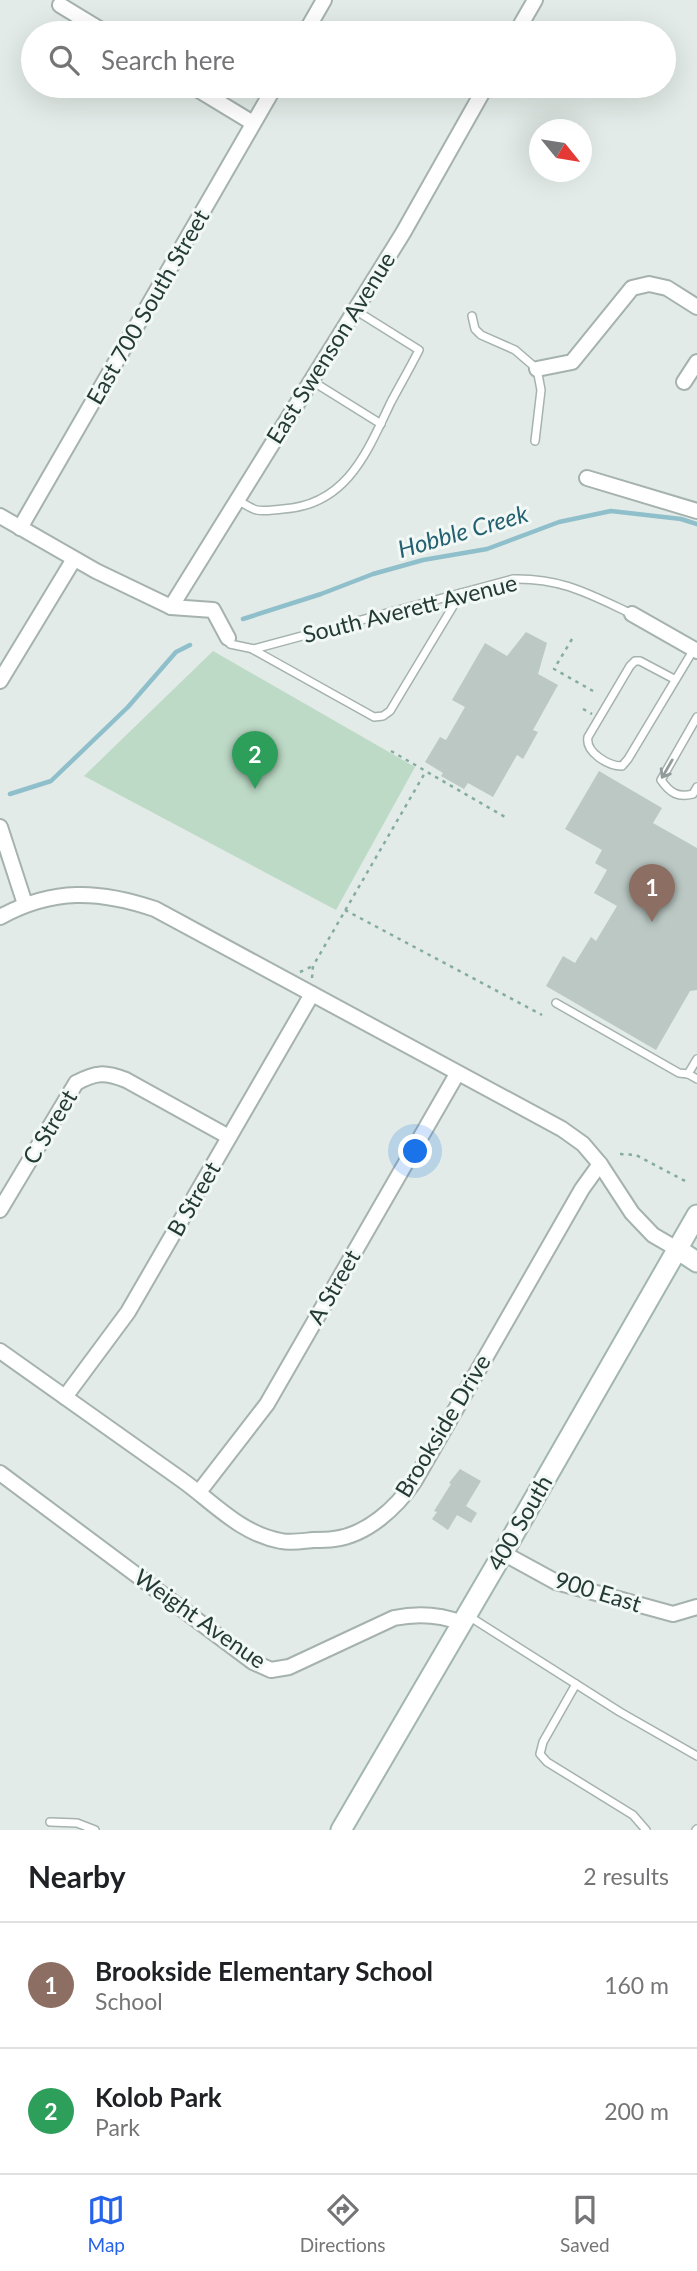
<!DOCTYPE html>
<style>
body{margin:0;font-family:Lato,sans-serif;background:#f6f6f6;color:#202124}
.compass{position:absolute;left:529px;top:119px;width:63px;height:63px;border-radius:50%;background:#fff;box-shadow:0 7px 28px #0002;rotate:120deg}
.you{position:absolute;left:416px;top:1152px;width:24px;height:24px;margin:-18px;border:5px solid #fff;border-radius:50%;background:#1a73e8;box-shadow:0 0 0 10px #1a73e833}
.badge{display:grid;place-items:center;width:46px;height:46px;border-radius:50%;background:#2563eb;color:#fff;font-size:23px;font-weight:700}
.pin{position:absolute;translate:-50% -58px;filter:drop-shadow(0 2px 4px #0008)}
.pin::after{content:'';position:absolute;top:37px;width:24px;height:21px;background:inherit;clip-path:polygon(0 0,100% 0,50% 100%)}
.list{margin:0;padding:0;list-style:none}
h2{display:flex;justify-content:space-between;align-items:center;height:91px;margin:0;padding:0 28px;font-size:30px}
h2 small{font-size:23px;font-weight:400;color:#757577}
.list li{display:grid;grid-template-columns:46px 1fr auto;gap:21px;align-items:center;box-sizing:border-box;height:126px;padding:0 28px;border-top:2px solid #e0e0e0}
.list b{display:block;font-size:26px;white-space:nowrap}
.list p{margin:0;font-size:23px;white-space:nowrap;color:#757577}
.list em{font-size:23px;font-style:normal;color:#757577}
.icon{flex:none;width:38px;height:38px;fill:none;stroke:currentColor;stroke-width:2;stroke-linecap:round;stroke-linejoin:round}
.map{position:relative;flex:none;width:697px;height:1830px;overflow:hidden}
.search{position:absolute;background:#fff;box-shadow:0 7px 28px #0002;left:21px;right:21px;top:21px;height:77px;display:flex;align-items:center;gap:18px;box-sizing:border-box;padding:0 24px;border-radius:38px;color:#757577;font-size:26px}
.sheet{height:343px;background:#fff}
nav{display:flex;justify-content:space-around;align-items:center;box-sizing:border-box;height:98px;border-top:2px solid #e0e0e0;background:#fff;font-size:19px;color:#757577}
nav a{display:grid;justify-items:center;gap:4px}
nav .on{color:#2563eb}
.map>svg:first-child{display:block}
.green{fill:#bddac6}
.lines{fill:none;stroke-linecap:round;stroke-linejoin:round}
.stream{stroke:#8fbfcb;stroke-width:4.5}
.building{fill:#bbc8c3}
.lane-casing{stroke:#a5b2ae;stroke-width:10}
.street-casing{stroke:#a5b2ae;stroke-width:18}
.secondary-casing{stroke:#a2b6af;stroke-width:23}
.path{stroke:#85aca1;stroke-width:2.5;stroke-dasharray:3.5 5;stroke-linecap:butt}
.lane{stroke:#fff;stroke-width:7}
.street{stroke:#fff;stroke-width:14}
.secondary{stroke:#fff;stroke-width:19}
.oneway{stroke:#929c9a}
.labels{text-anchor:middle;stroke-width:6;stroke-linejoin:round;paint-order:stroke}
.street-label{font-size:23px;fill:#243a35;stroke:#f2f8f5}
.water-label{font-size:24px;font-style:italic;fill:#236071;stroke:#f2f8f5}
</style>
<div class="map">
<svg width="697" height="1830" viewBox="0 0 697 1830">
<rect width="100%" height="100%" fill="#e2ebe7"/>
<path class="green" d="M213 651 415 767 336 910 84 776Z"/>
<g class="lines">
<g class="stream">
<path d="M243 619 321 594 373 574 423 560 487 549 559 522 611 511 681 519 697 524"/>
<path d="M10 794 51 781 128 707 176 652 190 645"/>
</g>
</g>
<g class="building">
<path d="M526 632 547 643 538 674 558 685 533 730 538 732 523 759 517 755 493 797 468 783 464 789 441 776 443 773 425 762 440 737 446 740 465 707 452 700 485 643 507 656Z"/>
<path d="M599 771 662 808 653 823 697 848V990L690 991 656 1050 546 986 563 956 575 963 591 937 596 941 617 906 594 893 607 870 595 863 602 850 565 829Z"/>
<path d="M460 1469 481 1481 466 1506 477 1513 471 1523 457 1515 448 1530 432 1519 437 1512 434 1511 451 1484 449 1483Z"/>
</g>
<g class="lines">
<g class="lane-casing">
<g id="lane">
<path d="M472 316 475 329 481 335 515 350 537 369 541 390 535 441"/>
<path d="M312 381 381 424"/>
<path d="M238 500C259 514 259 511 283 509 347 505 367 452 391 402 400 385 410 368 419 350L355 310"/>
<path d="M228 638 230 644 254 649 513 579C562 578 589 594 632 614"/>
<path d="M252 649 374 717 383 716 390 711 461 593"/>
<path d="M674 679 640 661H635L630 666 588 737C585 752 608 766 622 766L628 759 694 649"/>
<path d="M697 717 661 780C670 793 678 798 693 794L697 787"/>
<path d="M556 1003 679 1073 688 1074 697 1079"/>
<path d="M688 1074 697 1059"/>
<path d="M467 1615 620 1712 697 1756"/>
<path d="M576 1684 543 1742 540 1754 547 1762 633 1815 646 1830"/>
<path d="M50 1822 77 1823 95 1830"/>
<path d="M696 1830 697 1829"/>
</g>
</g>
<g class="street-casing">
<g id="street">
<path d="M60 5 106 33"/>
<path d="M305 33 324 0"/>
<path d="M516 33 535 0"/>
<path d="M192 86 253 123"/>
<path d="M537 369 572 362 632 288 649 284 667 288 697 307"/>
<path d="M684 382 697 362"/>
<path d="M587 478 697 511"/>
<path d="M0 516 96 571 171 607 213 610 228 638"/>
<path d="M20 528 275 86"/>
<path d="M171 607 403 233 486 86"/>
<path d="M632 614 697 651"/>
<path d="M0 681 74 559"/>
<path d="M0 827 25 904"/>
<path d="M0 917C53 888 99 890 155 909L562 1129 583 1144 600 1164 632 1213 653 1235 677 1249"/>
<path d="M0 1210 76 1083C96 1072 105 1072 126 1080L229 1137"/>
<path d="M0 1351C61 1394 122 1437 182 1480 214 1503 241 1534 281 1541 291 1543 303 1541 313 1540 320 1540 327 1540 334 1539 367 1535 396 1508 414 1482L582 1189 600 1164"/>
<path d="M65 1397 128 1312 312 994"/>
<path d="M0 1473 253 1662 271 1670 289 1667 394 1618C418 1613 439 1614 462 1623"/>
<path d="M199 1492 267 1404 457 1074"/>
<path d="M503 1553 556 1582 673 1614 697 1607"/>
</g>
</g>
<g class="secondary-casing">
<g id="secondary">
<path d="M677 1249 697 1262"/>
<path d="M341 1830 503 1553 697 1215"/>
</g>
</g>
<g class="path">
<path d="M572 639 554 669 593 691"/>
<path d="M583 709 592 714"/>
<path d="M391 751 505 817"/>
<path d="M345 910 542 1015"/>
<path d="M300 972 313 966"/>
<path d="M312 978 313 966 426 771"/>
<path d="M620 1154 636 1155 687 1182"/>
</g>
<use href="#lane" class="lane"/>
<use href="#street" class="street"/>
<use href="#secondary" class="secondary"/>
</g>
<defs><path id="oneway-shaft" d="M-6 0H5M1.5-3L5.5 0L1.5 3" fill="none" stroke-width="1.6" stroke-linecap="round" stroke-linejoin="round" transform="scale(1.75)"/></defs>
<use class="oneway" href="#oneway-shaft" transform="translate(667 769) rotate(120)"/>
<g class="labels">
<g class="street-label">
<text transform="translate(148 307) rotate(-60)" y="8">East 700 South Street</text>
<text transform="translate(331 348) rotate(-58)" y="8">East Swenson Avenue</text>
<text transform="translate(410 609) rotate(-14)" y="8">South Averett Avenue</text>
<text transform="translate(50 1127) rotate(-59)" y="8">C Street</text>
<text transform="translate(194 1199) rotate(-60)" y="8">B Street</text>
<text transform="translate(334 1287) rotate(-60)" y="8">A Street</text>
<text transform="translate(443 1426) rotate(-59)" y="8">Brookside Drive</text>
<text transform="translate(520 1523) rotate(-60)" y="8">400 South</text>
<text transform="translate(598 1592) rotate(17)" y="8">900 East</text>
<text transform="translate(200 1619) rotate(35)" y="8">Weight Avenue</text>
</g>
<g class="water-label">
<text transform="translate(463 532) rotate(-16)" y="8">Hobble Creek</text>
</g>
</g>
</svg>
<svg class="compass" viewBox="-18 -18 36 36"><path d="M0-13l5 13h-10z" fill="#e53935"/><path d="M0 13l5-13h-10z" fill="#757577"/></svg>
<div class="you"></div>
<div class="pin badge" style="left:652px;top:922px;background:#8d6e63">1</div>
<div class="pin badge" style="left:255px;top:789px;background:#2e9e5b">2</div>
<div class="search"><svg class="icon" aria-label="search" viewBox="0 0 24 24"><circle cx="10" cy="10" r="6"/><path d="M15 15l6 6"/></svg>Search here</div>
</div>
<section class="sheet">
<h2>Nearby<small>2 results</small></h2>
<ul class="list">
<li><span class="badge" style="background:#8d6e63">1</span><div><b>Brookside Elementary School</b><p>School</p></div><em>160 m</em></li>
<li><span class="badge" style="background:#2e9e5b">2</span><div><b>Kolob Park</b><p>Park</p></div><em>200 m</em></li>
</ul>
</section>
<nav>
<a class="on"><svg class="icon" aria-label="map" viewBox="0 0 24 24"><path d="M3 6l6-2 6 2 6-2v14l-6 2-6-2-6 2zM9 4v14M15 6v14"/></svg>Map</a>
<a><svg class="icon" aria-label="directions" viewBox="0 0 24 24"><path d="M12 3l9 9-9 9-9-9zM9 14v-3h6M13 9l2 2-2 2"/></svg>Directions</a>
<a><svg class="icon" aria-label="saved" viewBox="0 0 24 24"><path d="M7 4h10v16l-5-4-5 4z"/></svg>Saved</a>
</nav>
